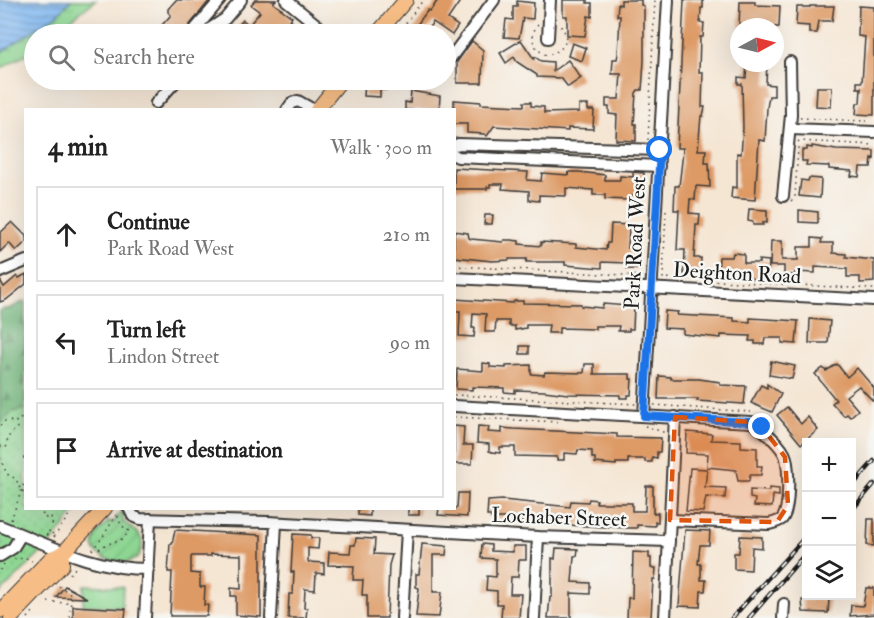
<!DOCTYPE html>
<meta charset="utf-8">
<style>
body{margin:0;font-family:"IM FELL Double Pica",serif;background:#f6f6f6;color:#222}
.controls{position:absolute;right:18px;bottom:18px;display:grid;overflow:hidden;border-radius:0px;box-shadow:0 6px 24px #0002}
.controls button{width:54px;height:54px;display:grid;place-items:center;padding:0;border:0;border-bottom:2px solid #e0e0e0;background:#fff;color:#222;font:30px sans-serif}
.compass{position:absolute;left:730px;top:18px;width:54px;height:54px;border-radius:50%;background:#fff;box-shadow:0 6px 24px #0002;rotate:83deg}
.stop{position:absolute;width:18px;height:18px;margin:-14px;border:4px solid #1a73e8;border-radius:50%;background:#fff}
.stop.end{background:#1a73e8;border-color:#fff;box-shadow:0 2px 6px #0008}
.list{margin:0;padding:0;list-style:none}
h2{display:flex;justify-content:space-between;align-items:center;height:78px;margin:0;padding:0 24px;font-size:26px}
h2 small{font-size:20px;font-weight:400;color:#767676}
.list li{display:grid;grid-template-columns:39px 1fr auto;gap:18px;align-items:center;box-sizing:border-box;height:96px;margin:0 12px 12px;padding:0 12px;border:2px solid #e0e0e0;border-radius:0px}
.list b{display:block;font-size:22px;white-space:nowrap}
.list p{margin:0;font-size:20px;white-space:nowrap;color:#767676}
.list em{font-size:20px;font-style:normal;color:#767676}
.icon{flex:none;width:33px;height:33px;fill:none;stroke:currentColor;stroke-width:2;stroke-linecap:round;stroke-linejoin:round}
.map{position:relative;flex:none;width:874px;height:618px;overflow:hidden}
.search{position:absolute;background:#fff;box-shadow:0 6px 24px #0002;left:24px;top:24px;width:432px;height:66px;display:flex;align-items:center;gap:15px;box-sizing:border-box;padding:0 21px;border-radius:33px;color:#767676;font-size:22px}
.panel{position:absolute;background:#fff;box-shadow:0 6px 24px #0002;left:24px;top:108px;width:432px;height:402px;border-radius:0px}
.map>svg:first-child{display:block}
.grass{fill:url(#grass-dots);stroke:#547957;stroke-width:1.5}
.forest{fill:url(#forest-firs);stroke:#476a4c;stroke-width:1.5}
.wetland{fill:url(#wetland-marsh);stroke:#547957;stroke-width:1.5}
.garden{fill:url(#garden-furrows);stroke:#547957;stroke-width:1.5}
.pitch{fill:#8dd692;stroke:#547957;stroke-width:1.5}
.water{fill:url(#water-rules);stroke:#4e6a86;stroke-width:1.5}
.building{fill:#dd9a65}
.lines{fill:none;stroke-linecap:round;stroke-linejoin:round}
.minor-casing{stroke:#3d3a38;stroke-width:14}
.major-casing{stroke:#3d3a38;stroke-width:16}
.path{stroke:#3d3a38;stroke-width:1.5;stroke-dasharray:1.5 4.5;stroke-linecap:butt}
.minor{stroke:#fff;stroke-width:10}
.major{stroke:#f6be86;stroke-width:14}
.rail-casing{stroke:#1c1c1c;stroke-width:4.5}
.rail{stroke:#f6f6f2;stroke-width:2;stroke-dasharray:7;stroke-linecap:butt}
.route{stroke:#1a73e8;stroke-width:8}
.marked{fill:#de560d;fill-opacity:0.2;stroke:#de560d;stroke-width:4.5;stroke-dasharray:12 8;stroke-linejoin:round}
.labels{text-anchor:middle;stroke-width:5;stroke-linejoin:round;paint-order:stroke}
.street-label{font-size:21px;fill:#1c1c1c;stroke:#f6f6f2}
</style>
<div class="map">
<svg width="874" height="618" viewBox="0 0 874 618">
<defs>
<pattern id="grass-dots" width="8" height="8" patternUnits="userSpaceOnUse" patternTransform="scale(1.5)"><rect width="8" height="8" fill="#8dd692"/><path d="M2 2h.1M6 6h.1" fill="none" stroke="#79b77d" stroke-width="1.8" stroke-linecap="round"/></pattern>
<pattern id="forest-firs" width="22" height="20" patternUnits="userSpaceOnUse" patternTransform="scale(1.5)"><rect width="22" height="20" fill="#72b77c"/><path d="M5 1l3.5 6h-7zM16 11l3.5 6h-7z" fill="#5d9465"/></pattern>
<pattern id="wetland-marsh" width="20" height="14" patternUnits="userSpaceOnUse" patternTransform="scale(1.5)"><rect width="20" height="14" fill="#8dd692"/><path d="M1 5h8M5 5V1M11 12h8M15 12V8" fill="none" stroke="#79b77d"/></pattern>
<pattern id="garden-furrows" width="10" height="10" patternUnits="userSpaceOnUse" patternTransform="scale(1.5)"><rect width="10" height="10" fill="#8dd692"/><path d="M-1 1l2-2M0 10L10 0M9 11l2-2" fill="none" stroke="#79b77d"/></pattern>
<pattern id="water-rules" width="6" height="5" patternUnits="userSpaceOnUse" patternTransform="scale(1.5)"><rect width="6" height="5" fill="#81b8f1"/><path d="M0 2.5h6" fill="none" stroke="#6995c2"/></pattern>
</defs>
<rect width="100%" height="100%" fill="#f6f6f2"/>
<filter id="ink" filterUnits="userSpaceOnUse"><feTurbulence type="fractalNoise" baseFrequency=".0167" numOctaves="2"/><feDisplacementMap in="SourceGraphic" scale="12" xChannelSelector="R" yChannelSelector="G"/><feConvolveMatrix kernelMatrix="1 2 1 2 8 2 1 2 1" color-interpolation-filters="sRGB"/></filter>
<filter id="wash" filterUnits="userSpaceOnUse"><feTurbulence type="fractalNoise" baseFrequency=".008" numOctaves="4" result="noise"/><feDisplacementMap in="SourceGraphic" scale="24" xChannelSelector="R" yChannelSelector="G"/><feGaussianBlur stdDeviation="1.35" result="paint"/><feColorMatrix in="noise" values="0 0 0 0 0 0 0 0 0 0 0 0 0 0 0 0 0 1.4 0 .05"/><feComposite in="paint" operator="in"/></filter>
<g filter="url(#wash)">
<rect width="100%" height="100%" fill="#f5e6d4"/>
<path class="grass" d="M0 315 25 342 26 508 77 509 54 540 0 593Z"/>
<path class="forest" d="M25 301V409L12 412 0 423V310L11 308Z"/>
<path class="wetland" d="M71 0H96L52 34H34V50L0 69V53L58 14Z"/>
<path class="garden" d="M123 509V521C135 534 148 532 139 556 136 558 135 560 131 561 119 565 89 558 94 540 96 533 104 526 109 521L113 523Z"/>
<path class="pitch" d="M84 585 123 587 122 607 83 605Z"/>
<path class="water" d="M0 0H71L58 14 0 53Z"/>
<g id="blocks">
<g class="building">
<path d="M176 0H210L184 32 182 31 178 34H154L171 15 168 12V9Z"/>
<path d="M255 0H276L273 3 292 17 290 20 307 34H231L243 20 249 25 260 12 251 5Z"/>
<path d="M438 0H461L448 19 458 26 452 35 433 22 424 34H410L428 10 430 11Z"/>
<path d="M563 0H587V3H592V17L588 16 585 36 567 35V16H563Z"/>
<path d="M621 0H641V5L644 6V61L642 90H638L636 93 634 124H636V141L616 140 617 115 609 114V107H606V99H619L621 74H612L613 59H617L618 54 620 16H617L618 4 621 5Z"/>
<path d="M684 0H703V8H701L700 23H704L703 37H700L699 72H703L702 107H705L703 116H701L698 150H706L705 163H709L710 187 696 186 695 200 690 199 689 213 700 214 699 225H696L694 258H701L700 275 684 274 685 250H677L679 210H674L675 186H679L682 161 683 148H677Z"/>
<path d="M517 1 534 3 533 19 523 18 519 38 504 37 506 19 513 20V6H517Z"/>
<path d="M740 2H755V5L780 6 779 27H739Z"/>
<path d="M810 6H834L832 21H819L817 33H809V26L796 25 797 7H810Z"/>
<path d="M859 6 874 7V115L856 114 857 103H860L861 88H857V82H862L865 37 858 36Z"/>
<path d="M521 40 534 59 535 57 541 61 553 62V71L568 60 581 78 568 87 561 78 537 77V75L517 62 514 57 506 63 500 53Z"/>
<path d="M472 41 483 50 482 83H457V62Z"/>
<path d="M572 43 586 48 582 61 568 56Z"/>
<path d="M747 63H767L766 84 774 85V96H769L767 108 765 141 759 140 755 200 731 198 732 187 737 188V153L741 154 743 128 742 84H738V77L746 78Z"/>
<path d="M365 81 387 82 386 90H380V97L364 96Z"/>
<path d="M817 87H832L831 107 816 106Z"/>
<path d="M411 91 440 96 439 110H405V102L410 103Z"/>
<path d="M454 100 481 102V104L524 106V102H531V106L544 107V113L579 112V105H588V110H594L593 129 568 128V131L494 126 487 136 484 134 467 133V124H454Z"/>
<path d="M812 146 836 150 874 151V159L872 158 871 167H860L859 177 851 176 852 171 829 169V166L806 165 807 161H802V150H807V147L812 148Z"/>
<path d="M454 168 528 172 527 180 541 181 542 173 568 175 569 172H579L605 175V180H620V176L633 177V172L644 173 643 196H629V200L605 199V195H593V190L566 188V196L539 195V201L529 200V191L502 189 503 184H490V187H487V189H454Z"/>
<path d="M809 178 821 179 820 198 799 196 801 180 808 181Z"/>
<path d="M749 209 767 210V223L763 222V225H753V222L748 221Z"/>
<path d="M799 210 818 212V223L799 222Z"/>
<path d="M485 215H493L492 224H484Z"/>
<path d="M12 222 26 236V242L16 251 9 243 0 252V233Z"/>
<path d="M611 224 629 225 628 248 639 249 638 269H627V263L602 262V268L565 265V262H526L527 259H509V260L492 261 454 257V231L468 233 469 238 471 239 503 242 504 240H511L519 241V244L541 246V242L576 244V247L606 250 607 243H610Z"/>
<path d="M812 238 822 239 821 243H833V253L846 254V257L874 260V282L860 283V277H847V269L815 267V273L795 272V275H784V266H770L771 241H782V260H798V247H812Z"/>
<path d="M733 253 744 254V263H759V260L769 261 768 280 746 278V274H718L719 257H732Z"/>
<path d="M26 274V284L6 300 0 302V280L4 287 17 276 19 278Z"/>
<path d="M454 299 513 303 514 301H523V303L581 304V306L602 308 603 304 628 306V304L634 305 633 329H629V331H618L619 326H595V329L559 328V333H548L549 325H526V328L515 330V326H509V321H496L495 332H485L486 314 473 313 472 328H475L474 337 459 336 460 311H454Z"/>
<path d="M665 311 678 312 677 315 734 318V321L750 322V318L798 321 796 344 782 343V338H765L764 344H755V341H749L750 336 721 335V338L683 334V329L664 328Z"/>
<path d="M810 319 830 321 828 343H809Z"/>
<rect x="520" y="346" width="9" height="8"/>
<path d="M771 361 795 366 792 379 769 375Z"/>
<path d="M483 363 490 364V367L506 368V366L531 365V374L544 375 545 372 584 373 585 364H594V374H630V379H632L631 395H628V398H620V395L568 394 544 391 515 390V393L504 392V388L472 387V390L456 389 457 369 483 371Z"/>
<path d="M837 364 847 377 857 368 874 388V402L859 386 846 396 858 410 850 417 847 414 844 416 832 403 836 400 815 374 823 368 826 371Z"/>
<path d="M659 376 671 377V379H699L720 382V385L746 386 744 404 697 401 698 399H658Z"/>
<path d="M767 384 781 394 772 412 751 403 761 385 767 388Z"/>
<path d="M787 407 801 424 808 417 818 430 801 444 777 415Z"/>
<path d="M454 426 464 427 463 445H473L472 464H454Z"/>
<path d="M478 426 489 427 488 432 502 433V428L514 429 617 434V437L661 438 660 452H657V458L652 457V462H645V459H628V463H616V465L595 463V458H592V451L578 450 577 454 564 453V460H557V457L515 456V447H500V453L492 452 489 451V444L477 443Z"/>
<path d="M687 432 712 434 711 440 741 441V447L757 448V466H762L761 475H750L749 481H738L736 470 707 467 708 454 686 453Z"/>
<path d="M690 468 707 469 705 487 726 488 725 498 706 497 703 512 686 511Z"/>
<path d="M646 486H653V513H658V522H655V526L637 525V528H628L566 525 520 522V518H491V516H487L488 501 503 500 570 507 571 501 588 502 589 499 597 500 596 503H632V511H645Z"/>
<path d="M769 488 779 489V496L773 495 772 507 754 506 755 499 750 498V490L769 491Z"/>
<path d="M458 493H468L467 517 438 515 439 508H457Z"/>
<path d="M358 508H370V516L358 515Z"/>
<rect x="408" y="508" width="11" height="7"/>
<path d="M868 519H874V546L867 545Z"/>
<path d="M175 530 261 535V617L236 615V596H231V588L241 589V555L211 554V556H192L191 557V573L200 574V587H205L204 605H208L207 616H170L172 572H168L170 544H172Z"/>
<path d="M685 530 710 531 709 545H700L698 564H701V580H706L705 591H701L700 607 679 606Z"/>
<path d="M293 534 311 535V538H319L318 549 308 548V562L324 563V574L316 573 315 590 305 589 304 608H307L306 618H288L289 594H293L294 572H291Z"/>
<path d="M740 536 762 537V548L752 547 751 570 734 569V553H739Z"/>
<path d="M356 538 375 539 374 554 392 555 389 565 387 618H367V595H362L363 580H353L354 566 328 565 329 552 350 553 351 545H355Z"/>
<path d="M422 544 447 546 446 555H433V592H442L439 617 416 616 419 588 416 587V574H419Z"/>
<path d="M482 544 491 545V551L513 552V546H526V560H519L518 577H511L510 594H521L519 618H501L502 604H497V591L486 590 487 576 496 577V559L481 558Z"/>
<path d="M556 548 578 549 577 556H574L572 582 590 583V594L571 593V618H548L550 597H552V558L555 559Z"/>
<path d="M633 552 649 553V558H651V568H656L655 579H653L651 618H627L628 598H632Z"/>
<path d="M65 586 87 598 56 597Z"/>
<path d="M866 588H874V614L850 616 851 605 863 606Z"/>
<path d="M812 599H829L828 613 803 612 802 600H812Z"/>
<path d="M73 606 126 609 125 618H73Z"/>
</g>
</g>
</g>
<g filter="url(#ink)">
<use href="#blocks" fill-opacity="0" stroke="#3d3a38" stroke-width="1.5"/>
<g class="lines">
<g class="minor-casing">
<g id="minor">
<path d="M286 0 328 34"/>
<path d="M191 34 220 0"/>
<path d="M202 34 225 19 241 0"/>
<path d="M548 38 550 0"/>
<path d="M446 64 494 0"/>
<path d="M156 103 177 80"/>
<path d="M287 110 292 103 298 101 314 110"/>
<path d="M790 129 874 132"/>
<path d="M454 146 458 144 660 150"/>
<path d="M454 155 458 157 659 166"/>
<path d="M783 196 791 115 790 62"/>
<path d="M0 272 26 261"/>
<path d="M454 278 874 300"/>
<path d="M454 406 751 422C761 427 783 446 786 458 789 471 790 509 782 519 778 522 773 523 769 524L670 520"/>
<path d="M644 416 668 0"/>
<path d="M129 508 133 516 140 519 268 522 538 537 669 541"/>
<path d="M0 526C49 545 94 569 148 569"/>
<path d="M0 556 13 548 21 535"/>
<path d="M145 618 150 519"/>
<path d="M271 618 276 523"/>
<path d="M402 618 407 530"/>
<path d="M534 618 538 537"/>
<path d="M665 618 675 417"/>
<path d="M783 618 784 604"/>
</g>
</g>
<g class="major-casing">
<g id="major">
<path d="M377 34 406 0"/>
<path d="M317 110 341 80"/>
<path d="M0 611 51 558 62 554 105 508"/>
<path d="M11 618 62 565V554"/>
</g>
</g>
<g class="path">
<path d="M406 23 423 0"/>
<path d="M538 24C529 36 532 48 546 55 564 52 573 38 559 24"/>
<path d="M800 118 867 121"/>
<path d="M648 140 655 0"/>
<path d="M798 142 799 141 874 145"/>
<path d="M791 201 795 197 798 147"/>
<path d="M666 211 663 278 874 289"/>
<path d="M454 266 642 276"/>
<path d="M454 395 636 404"/>
<path d="M654 405 751 412"/>
<path d="M759 415 769 422"/>
<path d="M454 417 559 422"/>
<path d="M0 426 5 421H10L15 424"/>
<path d="M645 426 663 432 664 435"/>
<path d="M0 446 6 447 8 445 7 439 12 432 17 429 16 421 26 416"/>
<path d="M26 453 23 455 26 466"/>
<path d="M0 458 7 474 16 479 21 491 26 492"/>
<path d="M45 508 42 516 46 518 51 517 53 528"/>
<path d="M11 520 26 478"/>
<path d="M49 532 50 528"/>
<path d="M46 535 56 533"/>
<path d="M54 537 74 508"/>
<path d="M99 549C108 540 120 546 129 531L121 525 117 514"/>
<path d="M92 550 102 538 117 514 116 511"/>
<path d="M14 559 26 558 32 561"/>
<path d="M0 570 4 564"/>
<path d="M70 574 77 566"/>
<path d="M59 586 71 594 70 618"/>
<path d="M48 602 69 603"/>
<path d="M28 618 33 612"/>
</g>
<use href="#minor" class="minor"/>
<use href="#major" class="major"/>
<g class="rail-casing">
<g id="rail">
<path d="M852 486 874 461"/>
<path d="M852 510 874 484"/>
<path d="M732 618 806 536"/>
<path d="M749 618 806 553"/>
</g>
</g>
<use href="#rail" class="rail"/>
</g>
</g>
<g class="lines" filter="url(#ink)">
<path class="route" d="M660 150 644 416 751 422 762 427"/>
</g>
<path class="marked" d="M675 417 751 422 762 427 785 457 788 505 777 522 670 520Z"/>
<g class="labels">
<g class="street-label">
<text transform="translate(635 243) rotate(-87)" y="7">Park Road West</text>
<text transform="translate(737 273) rotate(3)" y="7">Deighton Road</text>
<text transform="translate(559 517) rotate(2)" y="7">Lochaber Street</text>
</g>
</g>
</svg>
<div class="controls">
<button>+</button>
<button>−</button>
<button><svg class="icon" aria-label="layers" viewBox="0 0 24 24"><path d="M12 4l9 5-9 5-9-5zM3 14l9 5 9-5"/></svg></button>
</div>
<svg class="compass" viewBox="-18 -18 36 36"><path d="M0-13l5 13h-10z" fill="#e53935"/><path d="M0 13l5-13h-10z" fill="#767676"/></svg>
<div class="stop" style="left:660px;top:150px"></div>
<div class="stop end" style="left:762px;top:427px"></div>
<div class="search"><svg class="icon" aria-label="search" viewBox="0 0 24 24"><circle cx="10" cy="10" r="6"/><path d="M15 15l6 6"/></svg>Search here</div>
<section class="panel">
<h2>4 min<small>Walk · 300 m</small></h2>
<ul class="list">
<li><svg class="icon" aria-label="ahead" viewBox="0 0 24 24"><path d="M12 20V5M6 11l6-6 6 6"/></svg><div><b>Continue</b><p>Park Road West</p></div><em>210 m</em></li>
<li><svg class="icon" aria-label="left" viewBox="0 0 24 24"><path d="M17 20v-9H6M10 6l-5 5 5 5"/></svg><div><b>Turn left</b><p>Lindon Street</p></div><em>90 m</em></li>
<li><svg class="icon" aria-label="arrive" viewBox="0 0 24 24"><path d="M6 21V4h12l-3 4 3 4H6"/></svg><div><b>Arrive at destination</b></div></li>
</ul>
</section>
</div>
